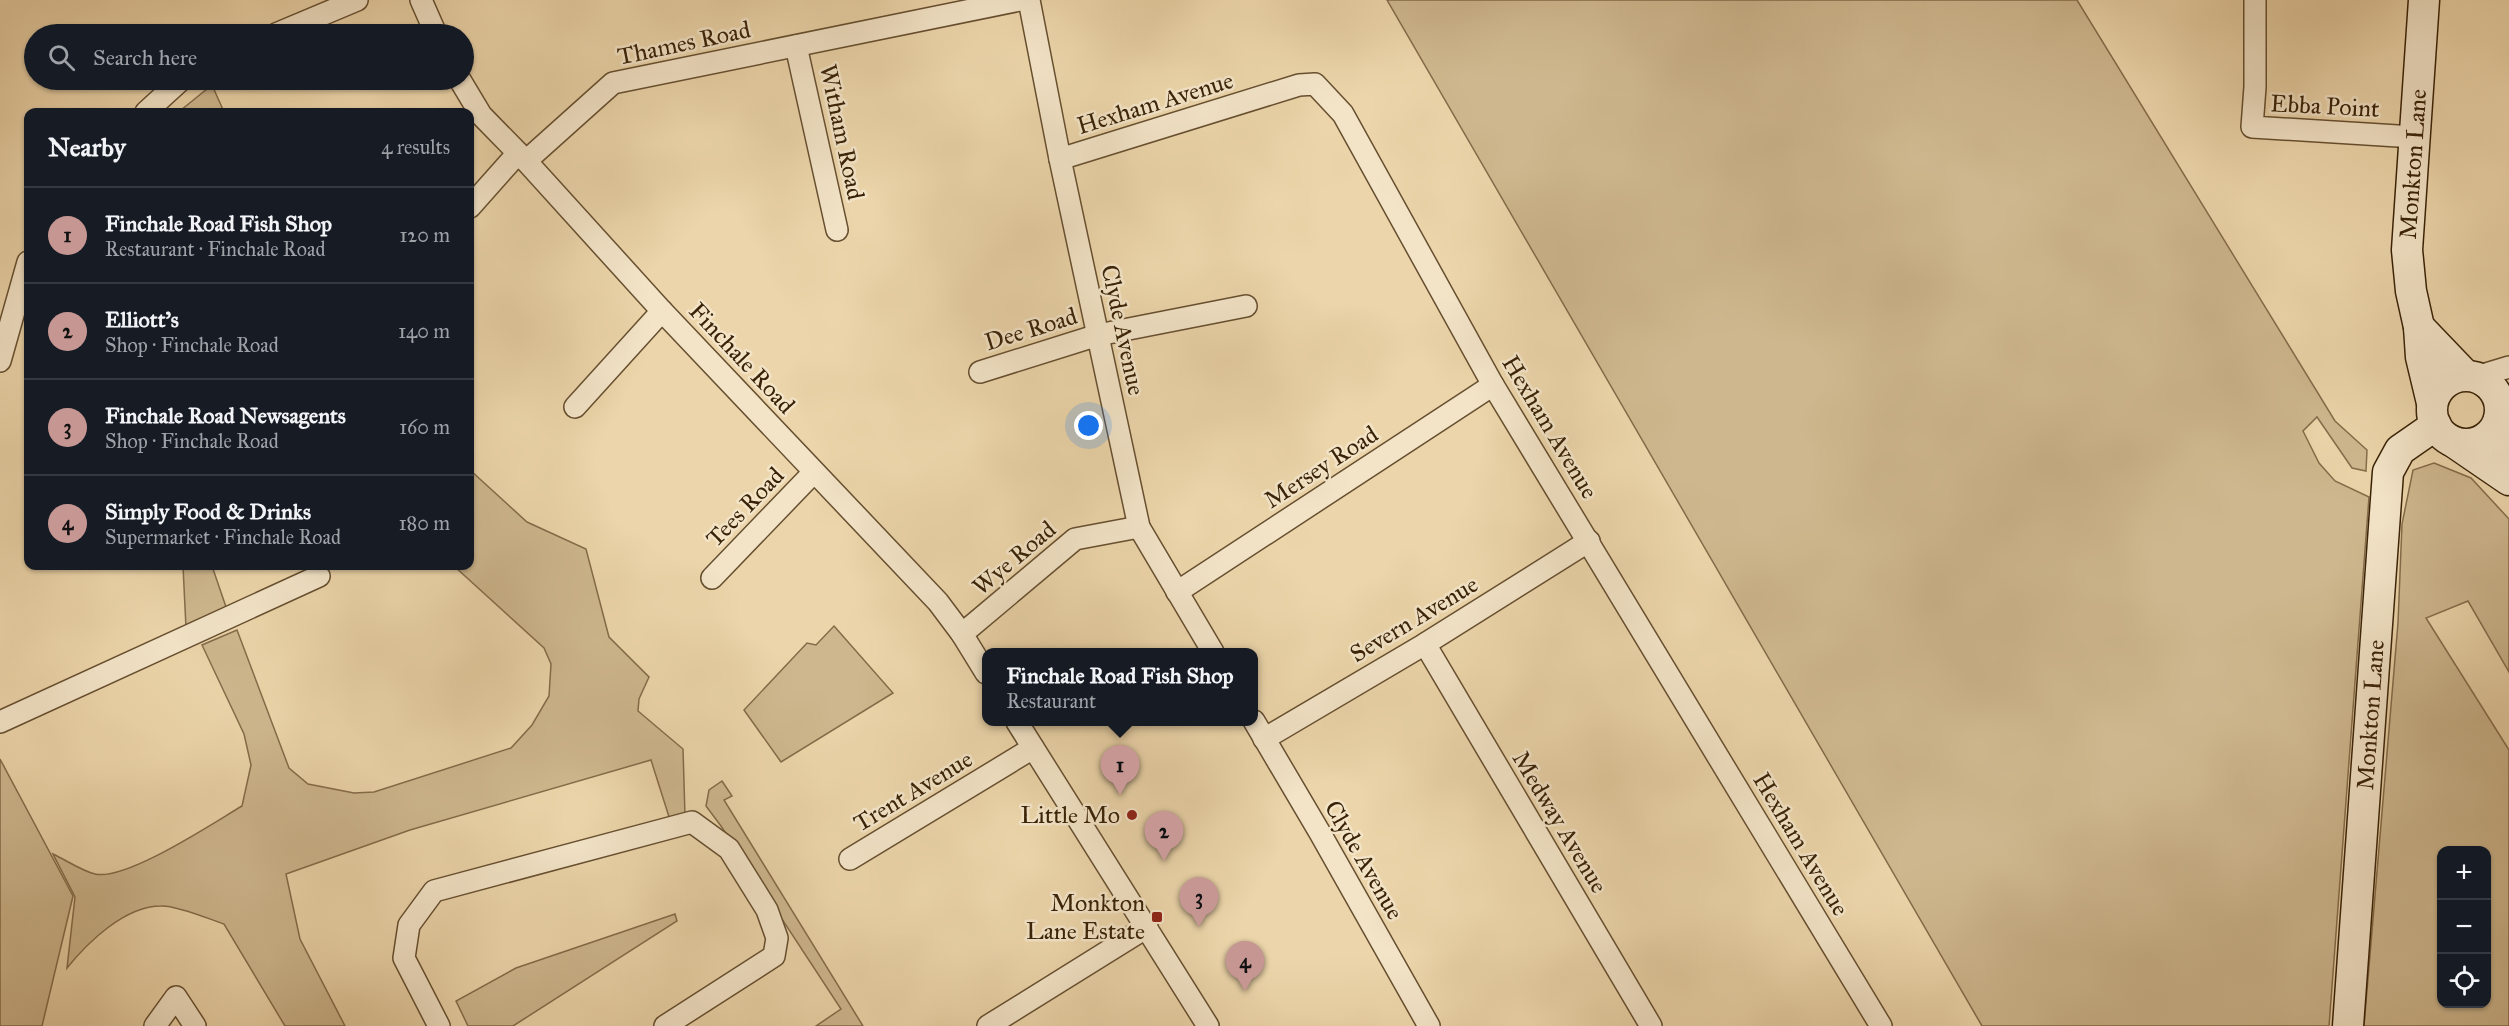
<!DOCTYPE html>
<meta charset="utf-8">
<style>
body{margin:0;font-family:"IM FELL Great Primer",serif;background:#242831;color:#f1f3f6}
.controls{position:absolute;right:18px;bottom:18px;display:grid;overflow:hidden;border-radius:12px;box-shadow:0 2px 4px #0004}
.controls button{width:54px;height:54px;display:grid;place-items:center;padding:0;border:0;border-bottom:2px solid #363941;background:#171b24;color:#f1f3f6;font:30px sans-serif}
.you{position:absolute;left:1089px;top:426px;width:21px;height:21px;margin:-15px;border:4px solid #fff;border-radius:50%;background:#1a73e8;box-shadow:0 0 0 9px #1a73e833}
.badge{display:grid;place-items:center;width:39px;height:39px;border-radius:50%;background:#c59692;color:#111;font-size:20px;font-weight:700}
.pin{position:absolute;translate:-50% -50px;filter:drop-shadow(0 2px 3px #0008)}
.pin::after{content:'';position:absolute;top:32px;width:21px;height:18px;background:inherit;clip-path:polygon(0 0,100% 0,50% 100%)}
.popup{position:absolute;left:982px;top:648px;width:276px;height:78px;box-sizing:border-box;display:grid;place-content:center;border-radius:12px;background:#171b24;filter:drop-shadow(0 2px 4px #0005);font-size:20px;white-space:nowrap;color:#9ea1a6}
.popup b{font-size:22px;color:#f1f3f6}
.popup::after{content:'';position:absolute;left:50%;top:100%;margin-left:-12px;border:12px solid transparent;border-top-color:#171b24}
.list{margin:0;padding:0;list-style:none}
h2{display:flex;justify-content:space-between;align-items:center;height:78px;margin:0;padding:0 24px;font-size:26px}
h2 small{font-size:20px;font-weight:400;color:#9ea1a6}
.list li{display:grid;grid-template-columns:39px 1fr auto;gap:18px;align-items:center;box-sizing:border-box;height:96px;padding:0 24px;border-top:2px solid #363941}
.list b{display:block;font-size:22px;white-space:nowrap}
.list p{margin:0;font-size:20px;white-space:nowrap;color:#9ea1a6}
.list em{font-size:20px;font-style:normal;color:#9ea1a6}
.icon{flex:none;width:33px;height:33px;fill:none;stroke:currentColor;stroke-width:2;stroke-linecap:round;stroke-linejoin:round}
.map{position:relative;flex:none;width:2509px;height:1026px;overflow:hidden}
.search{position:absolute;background:#171b24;box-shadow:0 2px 4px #0004;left:24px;top:24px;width:450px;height:66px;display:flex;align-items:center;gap:15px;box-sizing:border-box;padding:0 21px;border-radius:33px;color:#9ea1a6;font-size:22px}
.panel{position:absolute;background:#171b24;box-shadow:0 2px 4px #0004;left:24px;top:108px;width:450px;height:462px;border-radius:12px}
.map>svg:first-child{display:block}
.green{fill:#ceb78e;stroke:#846c4a;stroke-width:1.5;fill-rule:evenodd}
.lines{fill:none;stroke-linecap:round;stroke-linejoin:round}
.street-casing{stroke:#664f30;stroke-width:24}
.secondary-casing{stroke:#392207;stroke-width:33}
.street{stroke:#f3e4c8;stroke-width:21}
.secondary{stroke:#f3e4c8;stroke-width:30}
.poi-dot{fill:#8f2418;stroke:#f3e4c8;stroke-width:2}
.labels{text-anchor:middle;stroke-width:5;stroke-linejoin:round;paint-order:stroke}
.street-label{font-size:24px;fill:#392207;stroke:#f3e4c8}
.poi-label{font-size:24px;fill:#392207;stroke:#f3e4c8;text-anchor:end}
</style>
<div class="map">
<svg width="2509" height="1026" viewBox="0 0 2509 1026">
<rect width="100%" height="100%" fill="#ecd5aa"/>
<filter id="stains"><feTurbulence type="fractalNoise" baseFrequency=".00333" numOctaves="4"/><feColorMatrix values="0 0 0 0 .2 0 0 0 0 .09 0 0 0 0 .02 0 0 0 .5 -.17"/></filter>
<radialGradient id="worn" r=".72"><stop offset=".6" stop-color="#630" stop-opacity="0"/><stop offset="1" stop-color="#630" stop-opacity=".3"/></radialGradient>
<g class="green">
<path d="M1387 0H2077L2335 421 2367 450 2366 471 2352 468 2317 417 2303 431 2319 463 2335 481 2369 497 2329 1026H1982Z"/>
<path d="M212 85 224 112H178L181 110Z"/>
<path d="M2434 463 2471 478 2509 519V672L2468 601 2426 618 2509 750V1026H2364L2398 623 2402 524 2413 470ZM2442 850H2486V1004H2442Z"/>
<path d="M470 470 527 522 586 549 609 637 649 677 639 699 638 711 683 749 685 816 670 820 651 760 410 830 286 874 300 939 345 1026H285L224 924C209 919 176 905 161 906 125 906 88 942 67 968L75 897 53 854C66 860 82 871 95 874 126 881 213 823 242 806L251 765 244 734 202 645 237 630 289 768 308 784 354 793 374 792 511 748 532 725 549 696 551 664 544 648 454 566H470Z"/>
<path d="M183 566H212L226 607 186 628Z"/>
<path d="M834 626 893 693 781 762 744 710 807 643 816 645Z"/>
<path d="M0 759 73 896 42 1026H0Z"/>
<path d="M722 781 732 796 724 800 863 1026H816L841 1009 721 826 706 806 709 790Z"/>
<path d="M675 914 677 921 513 1026H468L456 1001 516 968Z"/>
</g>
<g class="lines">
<g class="street-casing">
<g id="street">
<path d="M421 0 436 34"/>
<path d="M1029 0 1060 159 1139 527 1213 652"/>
<path d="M2255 0V87L2252 127 2414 137"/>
<path d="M276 34 357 0"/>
<path d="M796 46 837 230"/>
<path d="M460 80 481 115 526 161 662 311 938 602 962 634 986 673"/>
<path d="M146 112 181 80"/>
<path d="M1060 159 1299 85 1315 84 1343 114 1493 385 1881 1026"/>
<path d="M526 161 613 83 1020 0"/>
<path d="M470 207 518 153"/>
<path d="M0 361 28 262"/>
<path d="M980 372 1098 335 1246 306"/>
<path d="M2476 377 2509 367"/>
<path d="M575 407 662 311"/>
<path d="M712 578 814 472"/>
<path d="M1177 592 1493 385"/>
<path d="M962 634 1075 539 1139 527"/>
<path d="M1425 644 1651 1026"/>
<path d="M1254 721 1320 833 1429 1026"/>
<path d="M0 722 319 576"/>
<path d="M1017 722 1208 1026"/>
<path d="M1264 739 1425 644 1589 541"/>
<path d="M850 859 1033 748"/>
<path d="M155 1026 176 997 195 1026"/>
<path d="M439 1026 404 958 409 925 434 891 692 822 729 849 767 910 777 938 774 956 665 1026"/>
<path d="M988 1026 1147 927"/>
</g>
</g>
<g class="secondary-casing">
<g id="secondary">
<path d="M2424 0 2407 250 2411 291 2419 327 2421 357 2432 403"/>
<path d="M2419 327 2465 375"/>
<circle cx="2466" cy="410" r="34"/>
<path d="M2499 419 2509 451"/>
<path d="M2452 441 2509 480"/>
<path id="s1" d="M2348 1026 2388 472 2400 450 2436 425"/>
</g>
</g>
<use href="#street" class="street"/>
<use href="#secondary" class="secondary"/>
</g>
<g class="poi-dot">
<circle cx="1132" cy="815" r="6"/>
<rect x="1151" y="911" width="12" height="12" rx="3"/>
</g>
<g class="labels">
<g class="street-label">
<text transform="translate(684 43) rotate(-12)" y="8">Thames Road</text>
<text transform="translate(1155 103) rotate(-17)" y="8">Hexham Avenue</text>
<text transform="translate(2325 106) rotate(3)" y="8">Ebba Point</text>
<text transform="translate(842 132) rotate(78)" y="8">Witham Road</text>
<text transform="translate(2413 164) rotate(-86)" y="8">Monkton Lane</text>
<text transform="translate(1031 329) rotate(-17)" y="8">Dee Road</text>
<text transform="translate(1123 330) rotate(78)" y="8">Clyde Avenue</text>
<text transform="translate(742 358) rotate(47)" y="8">Finchale Road</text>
<text transform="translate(1550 427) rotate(59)" y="8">Hexham Avenue</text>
<text transform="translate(1321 467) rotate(-33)" y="8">Mersey Road</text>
<text transform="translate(745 507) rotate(-46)" y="8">Tees Road</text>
<text transform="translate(1014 558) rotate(-40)" y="8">Wye Road</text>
<text transform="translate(1414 619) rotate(-31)" y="8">Severn Avenue</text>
<text dy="8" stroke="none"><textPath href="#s1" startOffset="312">Monkton Lane</textPath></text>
<text transform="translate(913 791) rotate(-31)" y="8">Trent Avenue</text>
<text transform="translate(1560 822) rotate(59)" y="8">Medway Avenue</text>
<text transform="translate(1801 844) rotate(59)" y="8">Hexham Avenue</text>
<text transform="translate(1364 860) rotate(60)" y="8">Clyde Avenue</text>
</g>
<g class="poi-label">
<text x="1120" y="823">Little Mo</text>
<text x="1145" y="911">Monkton<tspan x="1145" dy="28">Lane Estate</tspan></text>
</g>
</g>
<rect width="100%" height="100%" filter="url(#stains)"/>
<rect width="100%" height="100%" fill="url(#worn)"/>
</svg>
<div class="controls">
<button>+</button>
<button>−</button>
<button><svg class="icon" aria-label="locate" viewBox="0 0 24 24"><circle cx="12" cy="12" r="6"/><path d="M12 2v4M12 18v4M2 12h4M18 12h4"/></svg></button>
</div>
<div class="you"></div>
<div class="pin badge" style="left:1120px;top:795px">1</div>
<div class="popup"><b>Finchale Road Fish Shop</b>Restaurant</div>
<div class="pin badge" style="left:1164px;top:861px">2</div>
<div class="pin badge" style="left:1199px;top:927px">3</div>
<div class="pin badge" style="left:1245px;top:991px">4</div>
<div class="search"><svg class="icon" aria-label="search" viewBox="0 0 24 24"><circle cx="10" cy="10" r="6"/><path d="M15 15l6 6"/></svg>Search here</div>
<section class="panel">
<h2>Nearby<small>4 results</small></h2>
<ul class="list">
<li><span class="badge">1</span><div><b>Finchale Road Fish Shop</b><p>Restaurant · Finchale Road</p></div><em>120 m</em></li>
<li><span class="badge">2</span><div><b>Elliott's</b><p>Shop · Finchale Road</p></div><em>140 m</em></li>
<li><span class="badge">3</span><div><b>Finchale Road Newsagents</b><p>Shop · Finchale Road</p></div><em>160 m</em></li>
<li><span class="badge">4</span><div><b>Simply Food &amp; Drinks</b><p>Supermarket · Finchale Road</p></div><em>180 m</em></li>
</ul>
</section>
</div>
